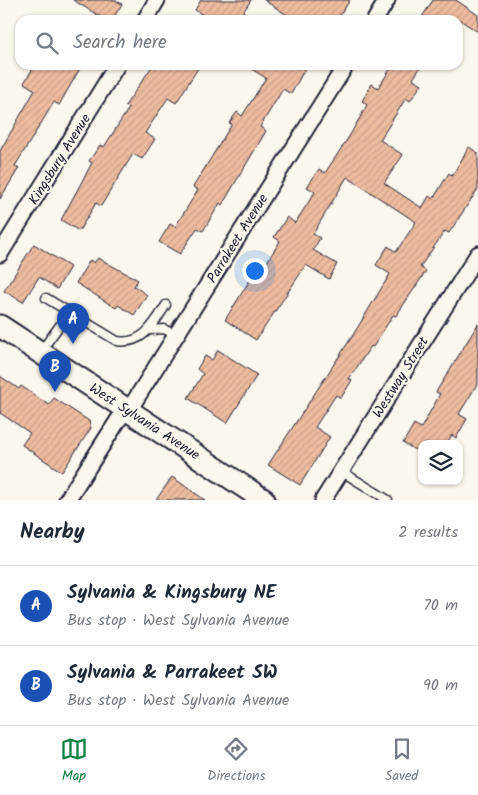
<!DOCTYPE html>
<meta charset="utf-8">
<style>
body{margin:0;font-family:Kalam,sans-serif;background:#f2f2f3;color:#1f2937}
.controls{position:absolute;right:15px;bottom:15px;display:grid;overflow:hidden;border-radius:10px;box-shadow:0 1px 4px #0004}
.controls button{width:45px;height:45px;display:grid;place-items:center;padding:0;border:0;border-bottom:1px solid #e0e1e3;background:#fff;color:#1f2937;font:25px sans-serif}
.you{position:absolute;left:254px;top:270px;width:18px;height:18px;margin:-12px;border:4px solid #fff;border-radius:50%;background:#1a73e8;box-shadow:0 0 0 8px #1a73e833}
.badge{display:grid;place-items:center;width:32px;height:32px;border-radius:50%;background:#0b8043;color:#fff;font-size:16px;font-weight:700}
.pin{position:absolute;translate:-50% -41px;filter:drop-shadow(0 1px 2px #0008)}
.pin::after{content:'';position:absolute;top:26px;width:18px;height:15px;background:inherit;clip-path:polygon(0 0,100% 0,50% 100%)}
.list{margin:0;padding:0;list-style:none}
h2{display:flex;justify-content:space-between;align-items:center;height:65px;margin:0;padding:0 20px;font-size:21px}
h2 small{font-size:16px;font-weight:400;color:#747a83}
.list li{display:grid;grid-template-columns:32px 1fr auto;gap:15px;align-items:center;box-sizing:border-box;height:80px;padding:0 20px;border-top:1px solid #e0e1e3}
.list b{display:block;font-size:19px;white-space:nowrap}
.list p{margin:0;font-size:16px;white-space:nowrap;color:#747a83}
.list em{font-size:16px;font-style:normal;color:#747a83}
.icon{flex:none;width:28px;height:28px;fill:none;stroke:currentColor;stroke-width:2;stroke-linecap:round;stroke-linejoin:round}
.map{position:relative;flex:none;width:478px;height:500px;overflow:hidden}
.search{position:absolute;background:#fff;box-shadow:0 1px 4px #0004;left:15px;right:15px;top:15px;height:55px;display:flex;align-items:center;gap:12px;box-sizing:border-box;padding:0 18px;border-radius:15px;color:#747a83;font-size:19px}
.sheet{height:225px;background:#fff}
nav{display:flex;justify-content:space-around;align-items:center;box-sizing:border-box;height:70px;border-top:1px solid #e0e1e3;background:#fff;font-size:14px;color:#747a83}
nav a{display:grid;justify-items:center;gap:2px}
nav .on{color:#0b8043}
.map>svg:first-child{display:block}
.building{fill:url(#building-hatch);stroke:#22223b}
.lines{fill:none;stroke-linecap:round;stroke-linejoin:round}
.lane-casing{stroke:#22223b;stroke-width:11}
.street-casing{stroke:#22223b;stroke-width:19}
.secondary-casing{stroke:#22223b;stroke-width:25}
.lane{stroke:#fbf7ec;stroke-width:8}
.street{stroke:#fbf7ec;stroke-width:15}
.secondary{stroke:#fbf7ec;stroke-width:21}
.labels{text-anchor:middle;stroke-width:4.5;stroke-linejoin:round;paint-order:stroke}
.street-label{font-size:14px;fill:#22223b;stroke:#fbf7ec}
</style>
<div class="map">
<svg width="478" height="500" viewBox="0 0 478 500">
<defs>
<pattern id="building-hatch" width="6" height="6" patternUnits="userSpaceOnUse" patternTransform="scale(1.25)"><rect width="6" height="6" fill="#eebc9f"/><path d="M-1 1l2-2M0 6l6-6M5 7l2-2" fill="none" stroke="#cca18a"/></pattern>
</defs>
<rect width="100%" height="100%" fill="#fbf7ec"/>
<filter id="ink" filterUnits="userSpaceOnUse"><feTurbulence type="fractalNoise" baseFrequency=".02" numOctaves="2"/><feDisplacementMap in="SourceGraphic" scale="10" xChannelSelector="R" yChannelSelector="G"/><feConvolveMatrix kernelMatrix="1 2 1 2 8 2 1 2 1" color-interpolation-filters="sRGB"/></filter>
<g filter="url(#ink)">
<g class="building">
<path d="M73 0H115L122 4 112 20H106Z"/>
<path d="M201 0H251L238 20H211L195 10Z"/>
<path d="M264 0H350L337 20H295Z"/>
<path d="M433 0H456L478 15V32L460 20H420Z"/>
<path d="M35 65H82L59 105 54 102 15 166 19 168 0 199V151L35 90 24 83Z"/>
<path d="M153 65H200L176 103 168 98 145 133 155 139 142 159 133 154 101 206 96 203 79 231 61 220 92 163 89 161 100 145 104 147 129 108 125 106Z"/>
<path d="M245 65H307L291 94 283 89 260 127 266 131 222 205 220 203 203 231 197 228 180 254 159 242 170 224 175 227 198 190 193 187 232 124 229 123 237 112 242 116 266 78Z"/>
<path d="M393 65H422L413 79 422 84 410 101 406 98 380 140 403 155 384 183 422 208 429 196 433 199 449 173 452 176 469 147 478 153V189L449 233 445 231 420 267 426 271 396 316 393 315 373 347 371 346 349 379 352 380 341 398 336 395 315 427 330 437 300 485 268 465 353 335 390 274 376 265 388 246 396 252 416 222 347 177 313 234 320 238 313 250 337 264 329 279 306 265 256 340 225 320 255 272 259 275 280 241 274 237 287 217 295 223 315 192 307 187 319 169 325 173 350 135 367 105 362 101 372 84 378 88Z"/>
<path d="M34 244 70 267 57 289 39 277 23 302 4 291Z"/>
<path d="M98 258 138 280 134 286 147 295 134 315 118 305 116 308 76 283 90 260 94 263Z"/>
<path d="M478 324V383L459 414 467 419 456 438 452 435 446 444H422V454L403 443 414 424 421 428 440 394 436 392Z"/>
<path d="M218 350 257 375 227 423 188 398 203 374 197 369 205 356 212 360Z"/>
<path d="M0 376 19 389 21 386 49 405 54 398 89 421 91 428 62 472 22 445 30 433 0 413Z"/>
<path d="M172 477 205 500H156Z"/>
</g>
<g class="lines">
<g class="lane-casing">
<g id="lane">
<path d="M46 298 117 341C143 345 154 324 166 305"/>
<path d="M151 330 164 329 176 335"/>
<path d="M41 351 60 325 76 316"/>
<path d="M341 471 388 500"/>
</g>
</g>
<g class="street-casing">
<g id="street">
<path d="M145 20 157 0"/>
<path d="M375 20 387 0"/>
<path d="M0 254 117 65"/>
<path d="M129 410 346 65"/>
<path d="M67 500 126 408"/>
<path d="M323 500 478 254"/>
</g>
</g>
<g class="secondary-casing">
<path id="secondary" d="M0 326 264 500"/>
</g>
<use href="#lane" class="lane"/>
<use href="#street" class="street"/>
<use href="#secondary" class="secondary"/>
</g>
</g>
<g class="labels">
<g class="street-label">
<text transform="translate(59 159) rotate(-58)" y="5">Kingsbury Avenue</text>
<text transform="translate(237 238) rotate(-58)" y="5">Parrakeet Avenue</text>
<text transform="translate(400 377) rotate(-58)" y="5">Westway Street</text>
<text transform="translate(145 421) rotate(33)" y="5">West Sylvania Avenue</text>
</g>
</g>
</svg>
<div class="controls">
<button><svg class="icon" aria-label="layers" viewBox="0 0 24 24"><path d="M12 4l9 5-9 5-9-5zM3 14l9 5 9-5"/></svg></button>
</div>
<div class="you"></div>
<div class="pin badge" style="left:73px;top:344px;background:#1a4fb4">A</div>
<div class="pin badge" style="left:55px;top:392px;background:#1a4fb4">B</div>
<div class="search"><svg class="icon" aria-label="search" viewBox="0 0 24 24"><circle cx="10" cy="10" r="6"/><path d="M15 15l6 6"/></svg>Search here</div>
</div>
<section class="sheet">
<h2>Nearby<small>2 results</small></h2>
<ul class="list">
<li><span class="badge" style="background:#1a4fb4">A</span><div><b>Sylvania &amp; Kingsbury NE</b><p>Bus stop · West Sylvania Avenue</p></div><em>70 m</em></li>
<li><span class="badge" style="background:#1a4fb4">B</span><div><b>Sylvania &amp; Parrakeet SW</b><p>Bus stop · West Sylvania Avenue</p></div><em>90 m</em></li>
</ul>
</section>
<nav>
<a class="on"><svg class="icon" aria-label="map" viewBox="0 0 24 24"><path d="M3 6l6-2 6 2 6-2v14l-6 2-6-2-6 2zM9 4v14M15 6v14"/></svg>Map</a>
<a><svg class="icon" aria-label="directions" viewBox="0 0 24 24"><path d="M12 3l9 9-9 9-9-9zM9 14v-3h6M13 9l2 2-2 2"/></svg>Directions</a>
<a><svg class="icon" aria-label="saved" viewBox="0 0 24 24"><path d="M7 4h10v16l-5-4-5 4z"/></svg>Saved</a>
</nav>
